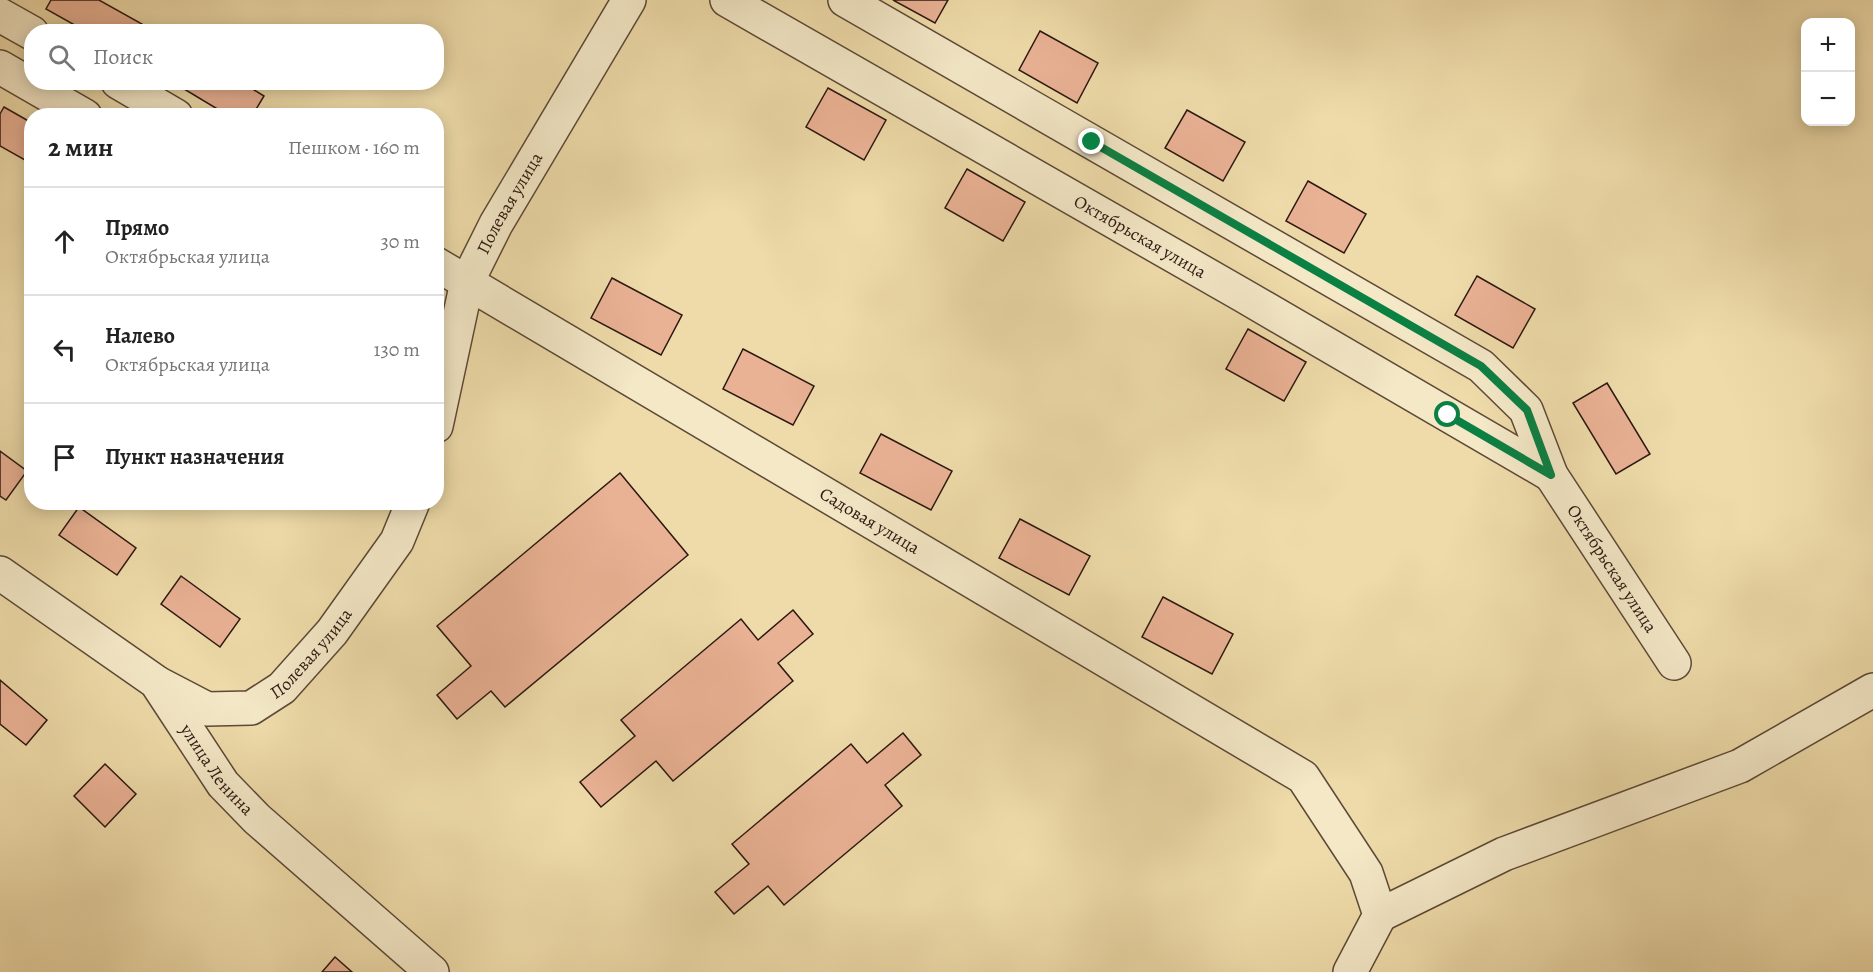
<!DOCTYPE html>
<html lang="ru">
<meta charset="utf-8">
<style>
body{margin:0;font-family:Alegreya,serif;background:#f2f2f2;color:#222}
.controls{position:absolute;right:18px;top:18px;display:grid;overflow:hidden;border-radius:12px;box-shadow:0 3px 15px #0003}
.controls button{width:54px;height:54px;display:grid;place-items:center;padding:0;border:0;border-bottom:2px solid #e0e0e0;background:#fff;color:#222;font:30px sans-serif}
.stop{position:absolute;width:18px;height:18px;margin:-14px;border:4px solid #0b8043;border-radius:50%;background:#fff}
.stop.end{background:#0b8043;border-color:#fff;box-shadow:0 2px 6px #0008}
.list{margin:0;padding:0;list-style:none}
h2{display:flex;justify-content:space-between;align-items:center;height:78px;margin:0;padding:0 24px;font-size:26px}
h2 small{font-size:20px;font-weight:400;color:#767676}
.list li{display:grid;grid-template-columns:39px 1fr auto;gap:18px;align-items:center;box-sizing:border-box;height:108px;padding:0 24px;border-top:2px solid #e0e0e0}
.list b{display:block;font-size:22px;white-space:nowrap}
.list p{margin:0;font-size:20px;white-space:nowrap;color:#767676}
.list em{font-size:20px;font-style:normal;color:#767676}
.icon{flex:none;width:33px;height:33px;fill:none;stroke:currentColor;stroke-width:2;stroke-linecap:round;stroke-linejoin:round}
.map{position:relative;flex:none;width:1873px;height:972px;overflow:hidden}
.search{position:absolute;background:#fff;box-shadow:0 3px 15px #0003;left:24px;top:24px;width:420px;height:66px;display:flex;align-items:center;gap:15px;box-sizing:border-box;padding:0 21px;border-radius:24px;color:#767676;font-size:22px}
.panel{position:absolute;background:#fff;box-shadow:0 3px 15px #0003;left:24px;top:108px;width:420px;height:402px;border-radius:24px}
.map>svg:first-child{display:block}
.building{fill:#eab295;stroke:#2c1811;stroke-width:1.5}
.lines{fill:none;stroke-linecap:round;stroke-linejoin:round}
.minor-casing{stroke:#5c4937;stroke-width:36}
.minor{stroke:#f4e8c7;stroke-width:33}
.route{stroke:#0b8043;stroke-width:8}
.labels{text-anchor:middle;stroke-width:5;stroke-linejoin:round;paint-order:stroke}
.street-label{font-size:18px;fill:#2c1811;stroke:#f4e8c7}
</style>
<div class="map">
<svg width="1873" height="972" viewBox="0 0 1873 972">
<rect width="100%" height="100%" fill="#eedba9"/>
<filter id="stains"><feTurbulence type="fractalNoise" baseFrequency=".00333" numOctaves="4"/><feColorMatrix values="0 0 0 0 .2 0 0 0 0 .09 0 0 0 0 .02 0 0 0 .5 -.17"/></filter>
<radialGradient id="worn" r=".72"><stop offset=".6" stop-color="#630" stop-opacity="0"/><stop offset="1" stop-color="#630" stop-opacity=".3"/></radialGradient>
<g class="building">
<path d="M51 0H99L142 24 138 32H87L46 9Z"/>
<path d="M893 0H948L935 23Z"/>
<path d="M1040 31 1098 63 1077 103 1019 70Z"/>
<path d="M181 82H241L264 96 252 116H229L179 86Z"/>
<path d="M828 88 886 120 864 160 806 127Z"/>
<path d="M4 107 32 123V164L0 146V114Z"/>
<path d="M1187 110 1245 142 1223 181 1165 148Z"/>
<path d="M967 169 1025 202 1003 241 945 208Z"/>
<path d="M1308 181 1366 214 1344 253 1286 221Z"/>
<path d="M1477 276 1535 309 1513 348 1455 315Z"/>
<path d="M612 278 682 315 661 355 591 318Z"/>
<path d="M1248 329 1306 362 1284 401 1226 369Z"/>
<path d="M743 349 814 386 793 425 723 389Z"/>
<path d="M1607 383 1650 454 1616 474 1573 403Z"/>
<path d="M881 434 952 471 931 510 860 473Z"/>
<path d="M0 451 27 471 6 500 0 496Z"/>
<path d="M620 473 688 555 505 707 491 691 457 719 437 695 471 666 437 626Z"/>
<path d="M79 507 136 548 117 575 59 535Z"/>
<path d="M1020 519 1090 556 1069 595 999 558Z"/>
<path d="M181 576 240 619 220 647 161 604Z"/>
<path d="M1163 597 1233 634 1212 674 1142 637Z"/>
<path d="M793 610 813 634 778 663 793 681 673 781 656 761 601 807 580 782 635 736 621 720 741 619 758 640Z"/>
<path d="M0 680 47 720 26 745 0 724Z"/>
<path d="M903 733 921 755 885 785 902 806 784 905 768 886 734 914 715 892 749 864 732 844 851 744 867 763Z"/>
<path d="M105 764 136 794 105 827 74 796Z"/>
<path d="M335 957 352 972H322Z"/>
</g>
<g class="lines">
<g class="minor-casing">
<g id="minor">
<path id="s1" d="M727 0 1244 296 1551 475"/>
<path id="s2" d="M845 0 1481 366 1526 410 1551 475 1674 663"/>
<path d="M0 15 32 33"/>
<path d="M0 67 85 116"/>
<path d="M118 82 176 116"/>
<path id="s3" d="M436 264 1303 777 1366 873 1380 915 1350 972"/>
<path id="s4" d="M436 426 467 282 496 224 629 0"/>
<path id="s5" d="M0 573 156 682 223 784 257 819 432 972"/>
<path id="s6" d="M159 684 207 709 251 708 282 688 332 632 397 541 413 502"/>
<path d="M1380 915 1504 854 1740 766 1873 690"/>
</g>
</g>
<use href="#minor" class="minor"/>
</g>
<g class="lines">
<path class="route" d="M1092 142 1481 366 1527 410 1551 475 1448 415"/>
</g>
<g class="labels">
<g class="street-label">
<text dy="6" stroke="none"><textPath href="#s4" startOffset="237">Полевая улица</textPath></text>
<text dy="6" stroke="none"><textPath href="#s1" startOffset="476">Октябрьская улица</textPath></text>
<text dy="6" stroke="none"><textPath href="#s3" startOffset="504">Садовая улица</textPath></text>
<text dy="6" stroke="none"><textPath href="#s2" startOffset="978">Октябрьская улица</textPath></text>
<text dy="6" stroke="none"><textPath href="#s6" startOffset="180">Полевая улица</textPath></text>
<text dy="6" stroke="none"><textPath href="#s5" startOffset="297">улица Ленина</textPath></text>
</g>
</g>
<rect width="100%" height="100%" filter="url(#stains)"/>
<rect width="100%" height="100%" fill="url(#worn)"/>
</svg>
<div class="controls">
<button>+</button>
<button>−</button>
</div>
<div class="stop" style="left:1448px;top:415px"></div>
<div class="stop end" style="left:1092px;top:142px"></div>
<div class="search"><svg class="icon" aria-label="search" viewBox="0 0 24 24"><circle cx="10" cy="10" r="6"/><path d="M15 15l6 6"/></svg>Поиск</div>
<section class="panel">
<h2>2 мин<small>Пешком · 160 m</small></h2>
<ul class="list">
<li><svg class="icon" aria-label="ahead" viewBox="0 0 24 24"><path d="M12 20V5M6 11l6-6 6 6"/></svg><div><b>Прямо</b><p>Октябрьская улица</p></div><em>30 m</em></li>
<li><svg class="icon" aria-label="left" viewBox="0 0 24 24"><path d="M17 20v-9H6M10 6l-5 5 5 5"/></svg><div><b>Налево</b><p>Октябрьская улица</p></div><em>130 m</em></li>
<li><svg class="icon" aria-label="arrive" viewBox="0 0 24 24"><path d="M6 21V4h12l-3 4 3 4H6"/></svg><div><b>Пункт назначения</b></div></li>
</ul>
</section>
</div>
